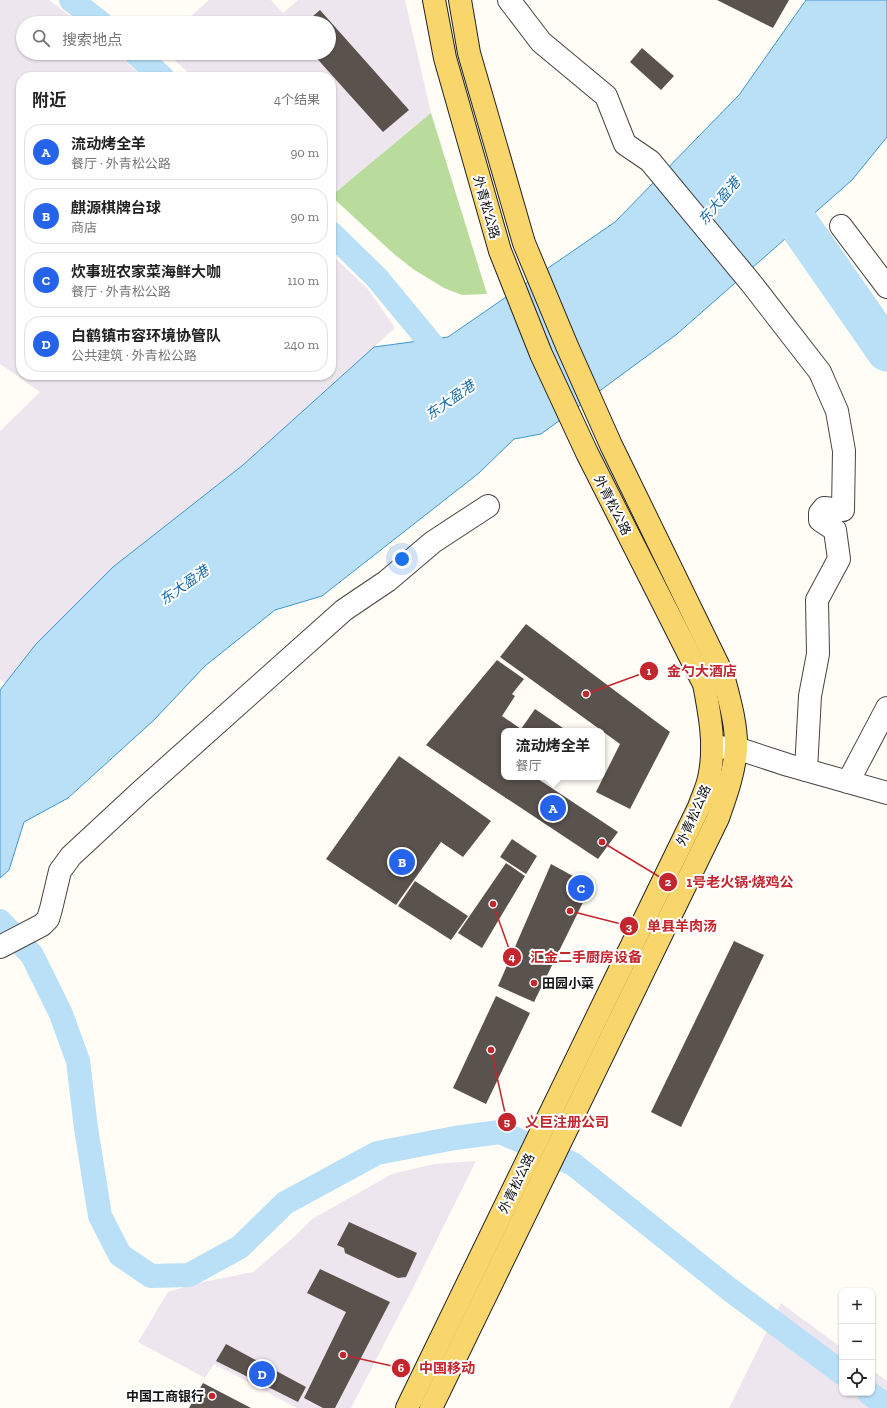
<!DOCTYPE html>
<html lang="zh">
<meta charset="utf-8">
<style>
body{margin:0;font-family:"Zilla Slab","Noto Sans SC",serif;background:#f2f2f2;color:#222}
.controls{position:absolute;right:12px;bottom:12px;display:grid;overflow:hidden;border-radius:8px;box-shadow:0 1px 3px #0004}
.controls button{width:36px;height:36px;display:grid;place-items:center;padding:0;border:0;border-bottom:1px solid #e0e0e0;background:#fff;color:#222;font:20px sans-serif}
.you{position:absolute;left:402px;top:559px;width:14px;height:14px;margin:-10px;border:3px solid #fff;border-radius:50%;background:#1a73e8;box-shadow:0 0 0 6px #1a73e833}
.badge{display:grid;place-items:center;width:26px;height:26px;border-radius:50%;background:#2563eb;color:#fff;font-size:13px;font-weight:700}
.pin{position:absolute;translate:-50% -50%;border:2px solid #fff;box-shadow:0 1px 4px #0006}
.popup{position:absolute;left:501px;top:728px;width:104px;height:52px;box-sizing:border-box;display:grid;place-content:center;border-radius:8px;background:#fff;filter:drop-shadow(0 1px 3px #0005);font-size:13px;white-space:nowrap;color:#767676}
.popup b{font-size:15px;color:#222}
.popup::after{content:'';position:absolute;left:50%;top:100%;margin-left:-8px;border:8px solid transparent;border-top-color:#fff}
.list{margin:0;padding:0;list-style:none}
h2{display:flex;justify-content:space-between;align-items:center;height:52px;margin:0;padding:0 16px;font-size:17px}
h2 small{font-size:13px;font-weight:400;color:#767676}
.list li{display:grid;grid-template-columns:26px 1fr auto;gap:12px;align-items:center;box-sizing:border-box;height:56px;margin:0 8px 8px;padding:0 8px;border:1px solid #e0e0e0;border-radius:16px}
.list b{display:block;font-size:15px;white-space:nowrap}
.list p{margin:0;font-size:13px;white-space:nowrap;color:#767676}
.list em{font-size:13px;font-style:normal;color:#767676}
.icon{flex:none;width:22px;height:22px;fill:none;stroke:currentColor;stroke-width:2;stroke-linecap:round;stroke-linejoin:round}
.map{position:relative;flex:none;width:887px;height:1408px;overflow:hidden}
.search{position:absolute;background:#fff;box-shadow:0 1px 3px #0004;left:16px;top:16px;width:320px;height:44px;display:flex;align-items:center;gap:10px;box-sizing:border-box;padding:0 14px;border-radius:22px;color:#767676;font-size:15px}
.panel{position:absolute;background:#fff;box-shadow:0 1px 3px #0004;left:16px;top:72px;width:320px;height:308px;border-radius:16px}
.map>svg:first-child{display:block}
.industrial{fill:#eee6ef}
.forest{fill:#b9dc9c}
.water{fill:#b9e0f7;stroke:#3f96cf}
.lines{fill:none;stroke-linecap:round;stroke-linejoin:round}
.canal{stroke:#b9e0f7;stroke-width:24}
.river{stroke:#b9e0f7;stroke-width:41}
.building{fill:#5a524d}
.minor-casing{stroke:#444;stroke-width:24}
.major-casing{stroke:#222;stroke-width:24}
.minor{stroke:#fff;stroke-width:22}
.major{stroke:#f9d66b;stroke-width:22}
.poi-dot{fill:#c4262e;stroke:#fff;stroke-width:1.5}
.labels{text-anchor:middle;stroke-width:4;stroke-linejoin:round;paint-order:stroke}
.street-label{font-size:13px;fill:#111;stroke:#fff}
.poi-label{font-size:13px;font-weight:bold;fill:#111;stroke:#fff;text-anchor:start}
.water-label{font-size:14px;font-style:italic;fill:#1768a6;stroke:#fff}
.leader{fill:none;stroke:#c4262e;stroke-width:1.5}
.callout-dot{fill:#c4262e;stroke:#fff;stroke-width:1.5}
.mark-label{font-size:12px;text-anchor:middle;font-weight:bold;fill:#fff}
.callout-label{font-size:14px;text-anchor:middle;font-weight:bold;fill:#c4262e;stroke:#fff;stroke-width:4;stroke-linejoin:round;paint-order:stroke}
</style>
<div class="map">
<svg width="887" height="1408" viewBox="0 0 887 1408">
<rect width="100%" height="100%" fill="#fffdf5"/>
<g class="industrial">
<path d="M0 0H49L80 23H23V53H116L143 77H21V375H331V254L368 289 395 328 243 465 113 567 36 644 5 683 0 679V431L40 392 0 364Z"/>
<path d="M209 0H271L283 13 298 0H405L431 113 331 196V77H193L167 53H329V23H183Z"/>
<path d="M476 1161 411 1292 351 1408H297L214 1364 205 1378 138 1342 168 1292 198 1283 253 1272 294 1237 312 1219 392 1174 434 1164Z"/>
<path d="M781 1303 842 1348V1393H872V1370L887 1381V1408H729Z"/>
</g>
<path class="forest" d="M431 113 487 294 462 295 444 288 413 269 394 254 331 196Z"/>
<path class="water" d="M806 0H887V137L852 180 677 334 541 434 514 439 479 473 322 596 275 610 205 666 154 720 68 798 24 822 9 870 0 878V690L36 644 113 567 243 465 374 347 448 337 615 222 739 95Z"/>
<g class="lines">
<g class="canal">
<path d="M71 0 101 23"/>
<path d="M135 53 162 77"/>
<path d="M331 233 377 278 448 364"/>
<path d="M0 921 32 955 61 1014 78 1061 86 1128 100 1216 120 1255 151 1276 189 1275 240 1247 285 1203 377 1153 455 1138 500 1132 573 1164 729 1289 842 1373"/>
<path d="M869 1393 887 1406"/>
</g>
<path class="river" d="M800 226 887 351"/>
</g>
<g class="building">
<path d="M717 0H789L773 28Z"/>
<path d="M320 10 409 110 383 132 312 53H329V23H305Z"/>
<path d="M642 48 674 76 661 90 630 62Z"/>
<path d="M526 624 670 732 630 809 596 792 620 744 500 657Z"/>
<path d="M497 660 524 679 512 694 515 696 502 716 521 729 535 709 563 728 561 731H504V777H535L618 832 598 859 426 745Z"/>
<path d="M399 756 491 821 463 857 441 842 396 905 326 859Z"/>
<path d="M512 839 537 856 526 874 500 857Z"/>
<path d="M506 863 525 876 482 948 458 933Z"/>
<path d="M551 864 591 886 534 1002 498 986Z"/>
<path d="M415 881 468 916 451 940 398 906Z"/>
<path d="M734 941 764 955 681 1127 651 1112Z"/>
<path d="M496 996 530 1013 486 1104 453 1088Z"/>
<path d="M349 1222 417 1253 406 1277 398 1278 345 1253 344 1248 337 1245Z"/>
<path d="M320 1269 390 1302 335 1408H323L304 1398 346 1312 307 1293Z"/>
<path d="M226 1344 306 1387 298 1402 216 1361Z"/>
<path d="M203 1383 251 1408H189Z"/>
</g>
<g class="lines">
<g class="minor-casing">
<g id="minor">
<path d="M509 0 541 42 606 96 625 144 650 161 751 283 820 372 837 411 844 451 843 510 824 508 820 513V520L835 530 839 559 817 600 818 654 810 696 806 770"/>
<path d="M841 226 887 287"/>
<path d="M712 747 736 748 788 765 887 793"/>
<path d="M848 782 887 708"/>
<path d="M0 947 42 925 48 919 51 909 60 871 71 856 140 792 344 610 387 581 433 542 488 506"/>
</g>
</g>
<g class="major-casing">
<g id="major">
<path d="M407 1408 699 807C702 798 707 788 709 778 716 747 710 715 704 684L587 453 541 354 500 251 445 58 434 0"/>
<path d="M431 1408 718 818C726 795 734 773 736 749 737 725 729 698 723 675L611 445 567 346 524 243 469 53 460 0"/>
</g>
</g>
<use href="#minor" class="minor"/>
<use href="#major" class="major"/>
</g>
<g class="poi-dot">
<circle cx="534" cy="983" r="4"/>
<circle cx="212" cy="1396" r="4"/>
</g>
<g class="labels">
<g class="street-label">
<text transform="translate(487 207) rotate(74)" y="5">外青松公路</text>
<text transform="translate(613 505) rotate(63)" y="5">外青松公路</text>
<text transform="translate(693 815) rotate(-66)" y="5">外青松公路</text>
<text transform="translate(516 1183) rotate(-64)" y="5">外青松公路</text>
</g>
<g class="poi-label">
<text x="542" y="988">田园小菜</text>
<text x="204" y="1401" text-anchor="end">中国工商银行</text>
</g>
<g class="water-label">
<text transform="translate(719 201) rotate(-50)" y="5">东大盈港</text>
<text transform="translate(450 400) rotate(-35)" y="5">东大盈港</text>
<text transform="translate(184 585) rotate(-35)" y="5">东大盈港</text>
</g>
</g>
<path class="leader" d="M586 694L649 671M602 842L668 882M570 911L629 926M493 904L512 957M491 1050L507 1122M343 1355L401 1368"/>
<g class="callout-dot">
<circle cx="586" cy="694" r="4"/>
<circle cx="602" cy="842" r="4"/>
<circle cx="570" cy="911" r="4"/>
<circle cx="493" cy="904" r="4"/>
<circle cx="491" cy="1050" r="4"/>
<circle cx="343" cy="1355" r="4"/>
<circle cx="649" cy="671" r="10"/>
<circle cx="668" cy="882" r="10"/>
<circle cx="629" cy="926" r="10"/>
<circle cx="512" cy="957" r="10"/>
<circle cx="507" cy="1122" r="10"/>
<circle cx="401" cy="1368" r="10"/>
</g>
<g class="mark-label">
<text x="649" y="675">1</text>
<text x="668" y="886">2</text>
<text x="629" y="931">3</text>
<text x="512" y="961">4</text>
<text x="507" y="1126">5</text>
<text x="401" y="1372">6</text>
</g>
<g class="callout-label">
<text x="702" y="676">金勺大酒店</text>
<text x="740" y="887">1号老火锅·烧鸡公</text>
<text x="682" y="931">单县羊肉汤</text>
<text x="586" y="962">汇金二手厨房设备</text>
<text x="567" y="1127">义巨注册公司</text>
<text x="447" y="1373">中国移动</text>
</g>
</svg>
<div class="controls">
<button>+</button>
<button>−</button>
<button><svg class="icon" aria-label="locate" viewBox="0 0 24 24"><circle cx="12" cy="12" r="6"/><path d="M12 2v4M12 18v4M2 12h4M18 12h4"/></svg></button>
</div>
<div class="you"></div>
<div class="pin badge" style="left:553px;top:808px">A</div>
<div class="popup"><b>流动烤全羊</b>餐厅</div>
<div class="pin badge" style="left:402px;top:862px">B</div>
<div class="pin badge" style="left:581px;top:888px">C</div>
<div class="pin badge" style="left:262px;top:1374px">D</div>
<div class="search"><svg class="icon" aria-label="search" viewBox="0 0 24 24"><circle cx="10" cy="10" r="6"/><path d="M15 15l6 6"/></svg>搜索地点</div>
<section class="panel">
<h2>附近<small>4个结果</small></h2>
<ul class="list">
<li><span class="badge">A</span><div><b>流动烤全羊</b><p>餐厅 · 外青松公路</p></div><em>90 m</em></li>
<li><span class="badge">B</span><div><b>麒源棋牌台球</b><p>商店</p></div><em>90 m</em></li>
<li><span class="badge">C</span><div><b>炊事班农家菜海鲜大咖</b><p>餐厅 · 外青松公路</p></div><em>110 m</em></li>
<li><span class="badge">D</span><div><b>白鹤镇市容环境协管队</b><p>公共建筑 · 外青松公路</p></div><em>240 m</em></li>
</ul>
</section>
</div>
